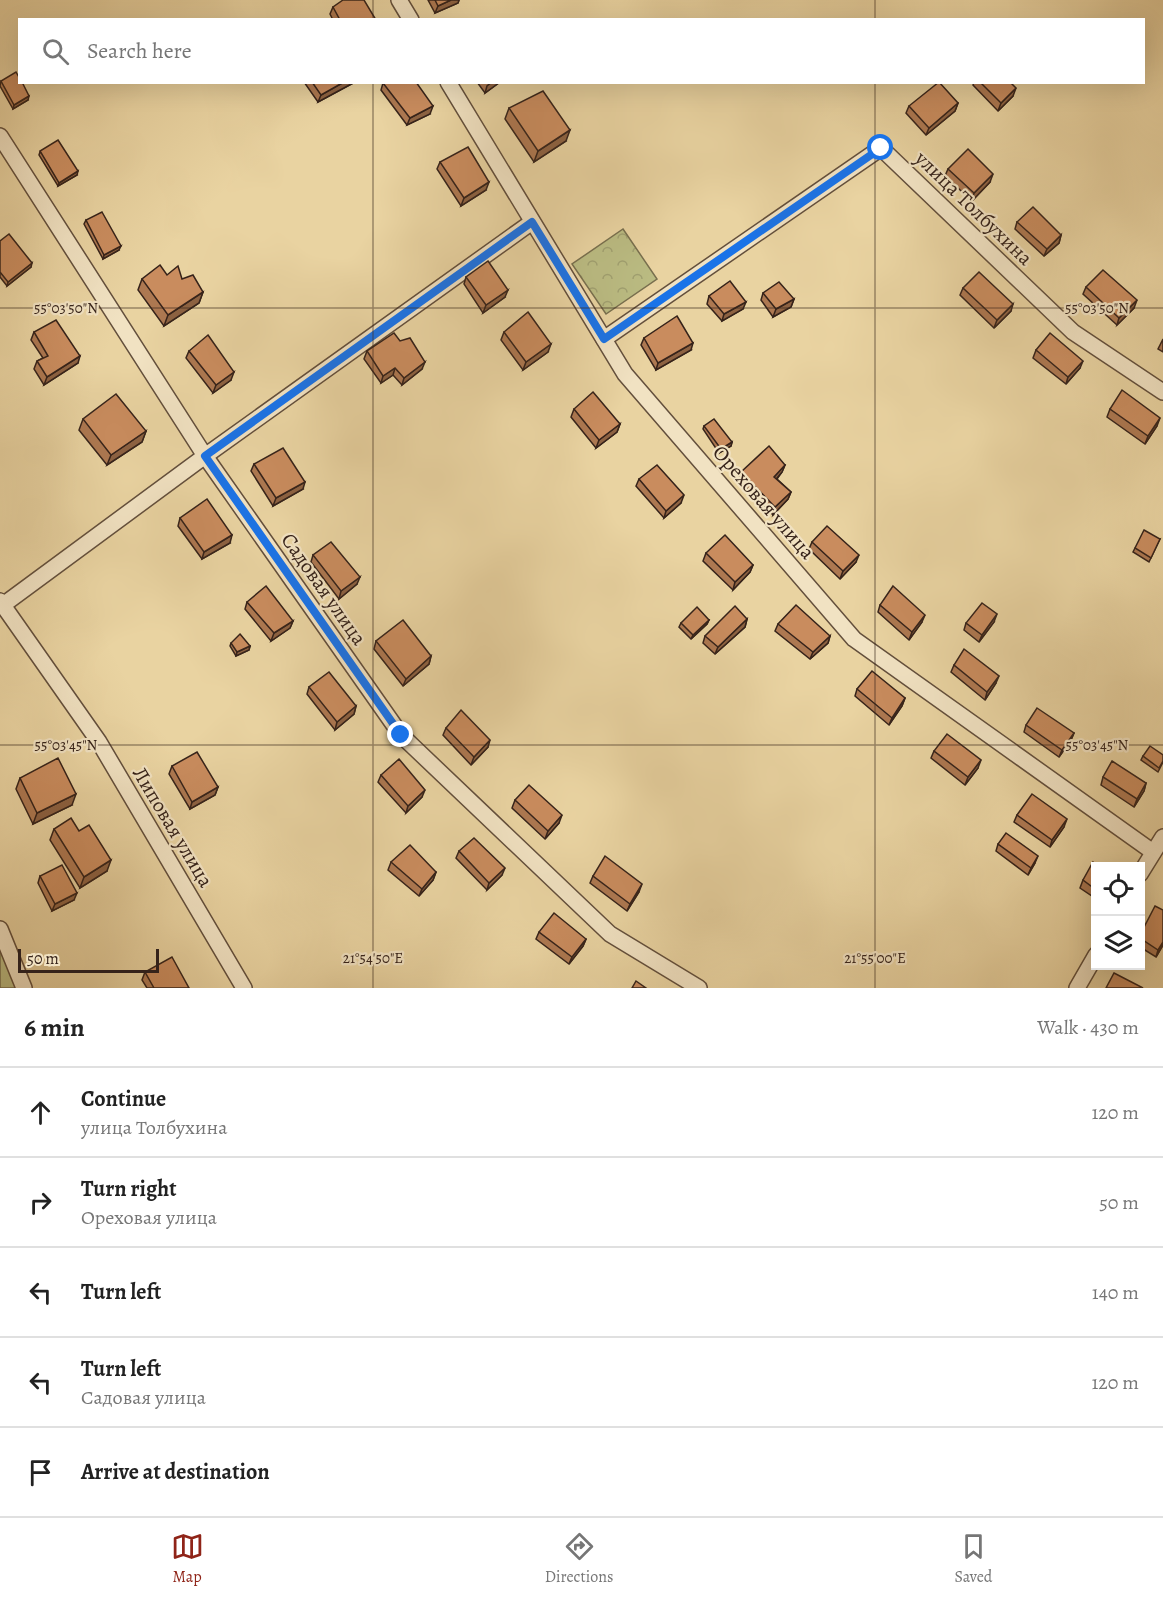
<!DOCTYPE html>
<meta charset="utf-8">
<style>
body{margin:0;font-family:Alegreya,serif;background:#f2f2f2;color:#222}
.controls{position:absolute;right:18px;bottom:18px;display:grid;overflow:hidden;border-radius:0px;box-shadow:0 6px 24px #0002}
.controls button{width:54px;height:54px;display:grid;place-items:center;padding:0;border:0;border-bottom:2px solid #e0e0e0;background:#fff;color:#222;font:30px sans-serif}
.scale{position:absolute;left:18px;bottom:15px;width:141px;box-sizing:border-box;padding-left:6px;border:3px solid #36231a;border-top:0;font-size:16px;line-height:21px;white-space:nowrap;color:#36231a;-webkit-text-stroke:4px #f1e2c2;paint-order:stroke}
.stop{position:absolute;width:18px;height:18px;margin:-14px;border:4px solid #1a73e8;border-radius:50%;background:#fff}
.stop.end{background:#1a73e8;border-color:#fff;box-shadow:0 2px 6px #0008}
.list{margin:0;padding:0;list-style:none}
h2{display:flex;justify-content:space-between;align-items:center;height:78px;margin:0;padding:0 24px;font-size:26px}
h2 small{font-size:20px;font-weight:400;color:#767676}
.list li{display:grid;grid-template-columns:39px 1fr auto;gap:18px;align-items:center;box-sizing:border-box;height:90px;padding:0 24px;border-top:2px solid #e0e0e0}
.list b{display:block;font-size:22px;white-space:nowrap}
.list p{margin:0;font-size:20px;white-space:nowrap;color:#767676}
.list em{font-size:20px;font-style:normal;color:#767676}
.icon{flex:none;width:33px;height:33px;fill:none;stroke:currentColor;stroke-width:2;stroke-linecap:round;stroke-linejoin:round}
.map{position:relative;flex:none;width:1163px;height:988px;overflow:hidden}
.search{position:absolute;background:#fff;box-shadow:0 6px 24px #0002;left:18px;right:18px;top:18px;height:66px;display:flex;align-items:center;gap:15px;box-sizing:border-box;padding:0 21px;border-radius:0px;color:#767676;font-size:22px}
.sheet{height:528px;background:#fff}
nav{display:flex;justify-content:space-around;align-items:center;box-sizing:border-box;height:84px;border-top:2px solid #e0e0e0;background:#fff;font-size:16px;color:#767676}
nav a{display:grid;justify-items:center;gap:3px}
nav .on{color:#8f2418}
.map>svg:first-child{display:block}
.green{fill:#babb82;stroke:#786f4e;stroke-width:1.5}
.forest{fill:url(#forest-crowns);stroke:#786f4e;stroke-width:1.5}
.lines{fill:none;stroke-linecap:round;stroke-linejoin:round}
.minor-casing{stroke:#634f3c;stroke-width:18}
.minor{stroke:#f1e2c2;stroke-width:15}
.wall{fill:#ad7851;stroke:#36231a;stroke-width:1.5}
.shaded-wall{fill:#8d6242;stroke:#36231a;stroke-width:1.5}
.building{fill:#c98c5e;stroke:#36231a;stroke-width:1.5}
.route{stroke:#1a73e8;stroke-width:8}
.ticks{fill:none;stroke:#36231a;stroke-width:1.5;stroke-opacity:0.45}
.labels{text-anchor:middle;stroke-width:4.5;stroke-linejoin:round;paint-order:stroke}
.street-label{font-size:21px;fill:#36231a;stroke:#f1e2c2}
.ticks-label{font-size:15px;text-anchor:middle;fill:#36231a;stroke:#f1e2c2;stroke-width:4.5;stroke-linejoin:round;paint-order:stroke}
</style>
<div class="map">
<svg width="1163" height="988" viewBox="0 0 1163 988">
<defs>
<pattern id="forest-crowns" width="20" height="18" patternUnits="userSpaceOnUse" patternTransform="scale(1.5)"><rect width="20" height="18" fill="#babb82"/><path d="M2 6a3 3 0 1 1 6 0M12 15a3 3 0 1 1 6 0" fill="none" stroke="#a0a070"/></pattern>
</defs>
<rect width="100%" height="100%" fill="#e9d3a1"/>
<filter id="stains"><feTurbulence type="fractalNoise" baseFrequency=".00333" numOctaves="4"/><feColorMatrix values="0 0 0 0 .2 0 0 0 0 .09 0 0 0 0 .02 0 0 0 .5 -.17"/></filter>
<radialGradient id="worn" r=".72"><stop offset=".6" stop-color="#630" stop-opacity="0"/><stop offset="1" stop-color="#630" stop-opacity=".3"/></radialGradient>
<path class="green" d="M0 929 24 988H0Z"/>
<path class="forest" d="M623 229 657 279 606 314 572 264Z"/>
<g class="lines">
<g class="minor-casing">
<g id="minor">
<path d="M399 0 411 20"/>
<path d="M448 82 625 374 854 639 1153 852"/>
<path d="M0 136 205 456 401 735 610 934 699 988"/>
<path d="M604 339 881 148 1073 332 1163 392"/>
<path d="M0 601 99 742 244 988"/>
<path d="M3 605 205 456 532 222"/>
<path d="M1140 874 1163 837"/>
<path d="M0 929 24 988"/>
<path d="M1077 988 1096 955"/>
</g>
</g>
<use href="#minor" class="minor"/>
</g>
<g class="wall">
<path d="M428 0H459L458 3 435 13Z"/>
<path d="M333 7 376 20H333L330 14Z"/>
<path d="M1 81 28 100 13 109 0 86Z"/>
<path d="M304 82H355L318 102Z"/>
<path d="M477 82H500L485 93Z"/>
<path d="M974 82H1010L1013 96 998 111 973 85Z"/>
<path d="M383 83 430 114 407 125 381 90Z"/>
<path d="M958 103 955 111 926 135 906 113 909 106Z"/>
<path d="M509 108 566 141 534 162 505 119Z"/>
<path d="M40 152 77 175 58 186 39 155Z"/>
<path d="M440 162 486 190 461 206 437 169Z"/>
<path d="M948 169 990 182 972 201 945 176Z"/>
<path d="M86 220 119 250 103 259 84 224Z"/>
<path d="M1017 222 1061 235 1059 243 1044 256 1015 229Z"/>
<path d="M0 241 31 267 7 286 0 277Z"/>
<path d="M167 275 182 279 203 292 199 303 164 326 138 290 142 279Z"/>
<path d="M466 277 505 297 483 313 464 284Z"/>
<path d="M1086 287 1134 308 1117 325 1083 294Z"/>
<path d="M963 288 1011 311 994 328 960 295Z"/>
<path d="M763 293 794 299 791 307 773 317 761 300Z"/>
<path d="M709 296 743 309 722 321 707 304Z"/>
<path d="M34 332 78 363 44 385 34 369 37 361 43 358 31 340Z"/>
<path d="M504 332 548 352 523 370 501 340Z"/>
<path d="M644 338 691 350 656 370 641 345Z"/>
<path d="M1163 339V352L1158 349Z"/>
<path d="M1036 350 1080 368 1066 384 1033 358Z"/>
<path d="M189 351 231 380 213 393 186 358Z"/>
<path d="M367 351 422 369 402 385 393 375 381 383 364 359Z"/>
<path d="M574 409 620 424 617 432 596 448 571 417Z"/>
<path d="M1110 409 1157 426 1145 444 1107 417Z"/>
<path d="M83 419 146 431 142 442 107 465 79 430Z"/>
<path d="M704 426 732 442 731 446 719 453 703 429Z"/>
<path d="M254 464 303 489 273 506 251 471Z"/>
<path d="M785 465 782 472 777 479 791 492 788 499 773 515 738 479 741 472Z"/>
<path d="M639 479 681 503 664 518 636 486Z"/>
<path d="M180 518 230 543 202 559 178 526Z"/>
<path d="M1160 539 1149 562 1133 552 1135 548Z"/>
<path d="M812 542 856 562 840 579 809 549Z"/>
<path d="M706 553 753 565 750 572 733 590 703 561Z"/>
<path d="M313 555 357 584 339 599 311 562Z"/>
<path d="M247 602 293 621 290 628 271 641 245 609Z"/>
<path d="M880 605 922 622 909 640 878 612Z"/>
<path d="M747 619 745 627 715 654 703 643 705 636Z"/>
<path d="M709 620 707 624 691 639 679 627 681 623Z"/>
<path d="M994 622 979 642 964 630 966 623Z"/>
<path d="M778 624 830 636 828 643 810 659 775 631Z"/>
<path d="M376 641 431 656 429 664 403 686 374 649Z"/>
<path d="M231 643 250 646 249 650 236 656 230 646Z"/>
<path d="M954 665 996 683 985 700 951 672Z"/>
<path d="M309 687 356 706 354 714 335 730 307 694Z"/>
<path d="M857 689 905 698 902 706 889 725 855 696Z"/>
<path d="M1026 725 1074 733 1071 740 1059 757 1024 732Z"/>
<path d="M446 728 488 747 471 765 443 735Z"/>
<path d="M934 751 978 768 965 785 931 758Z"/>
<path d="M1143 756 1163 762 1158 772 1141 760Z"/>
<path d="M172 766 218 787 215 795 190 809 169 774Z"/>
<path d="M381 775 422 797 406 813 378 782Z"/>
<path d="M1103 777 1146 783 1144 791 1134 807 1101 785Z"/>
<path d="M20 778 72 805 33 824 16 789Z"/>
<path d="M515 800 559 823 545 839 512 808Z"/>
<path d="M1017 815 1064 827 1050 847 1014 822Z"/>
<path d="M54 829 79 831 107 871 80 888 50 840Z"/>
<path d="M998 844 1035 863 1028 875 996 851Z"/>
<path d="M459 851 502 875 487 890 456 858Z"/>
<path d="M391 862 436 872 433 880 419 896 388 870Z"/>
<path d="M1095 867V898L1080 888 1083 880Z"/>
<path d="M40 876 74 900 52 911 38 883Z"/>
<path d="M593 876 639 892 627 911 590 883Z"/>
<path d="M539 932 586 939 583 946 569 964 536 939Z"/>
<path d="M1140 935 1163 945 1156 957 1140 947Z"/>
<path d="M145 972 189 988H147L142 980Z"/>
</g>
<g class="shaded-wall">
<path d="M451 0H459L458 3 435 13 438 6Z"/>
<path d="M344 82H355L318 102 321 95Z"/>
<path d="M492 82H500L485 93 487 86Z"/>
<path d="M1016 88 1013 96 998 111 1001 103Z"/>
<path d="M29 96 28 100 13 109 14 105Z"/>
<path d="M958 103 955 111 926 135 929 128Z"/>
<path d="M433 106 430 114 407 125 410 118Z"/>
<path d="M570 130 566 141 534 162 538 151Z"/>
<path d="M78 171 77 175 58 186 59 183Z"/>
<path d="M993 174 990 182 972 201 974 193Z"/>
<path d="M489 182 486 190 461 206 464 198Z"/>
<path d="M1061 235 1059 243 1044 256 1047 249Z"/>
<path d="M121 246 119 250 103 259 104 255Z"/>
<path d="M32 263 31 267 7 286 8 282Z"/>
<path d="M508 290 505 297 483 313 486 305Z"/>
<path d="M203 292 199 303 164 326 168 315Z"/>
<path d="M794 299 791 307 773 317 776 309Z"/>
<path d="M1137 300 1134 308 1117 325 1119 318Z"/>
<path d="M746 302 743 309 722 321 724 314Z"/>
<path d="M1013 304 1011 311 994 328 997 320Z"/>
<path d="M693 343 691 350 656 370 658 363Z"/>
<path d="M551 344 548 352 523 370 526 362Z"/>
<path d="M80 356 78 363 44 385 47 377Z"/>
<path d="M1083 361 1080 368 1066 384 1068 377Z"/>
<path d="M425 362 422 369 402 385 404 378Z"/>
<path d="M395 368 393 375 381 383 383 376Z"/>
<path d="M234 372 231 380 213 393 216 385Z"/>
<path d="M1160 418 1157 426 1145 444 1148 436Z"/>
<path d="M620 424 617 432 596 448 599 440Z"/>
<path d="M146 431 142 442 107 465 111 455Z"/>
<path d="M732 442 731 446 719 453 721 449Z"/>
<path d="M785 465 782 472 772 484 774 477Z"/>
<path d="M305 482 303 489 273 506 276 498Z"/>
<path d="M791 492 788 499 773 515 775 507Z"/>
<path d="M684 495 681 503 664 518 666 511Z"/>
<path d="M232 535 230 543 202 559 204 552Z"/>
<path d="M859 555 856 562 840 579 843 571Z"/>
<path d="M753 565 750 572 733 590 735 582Z"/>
<path d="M360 577 357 584 339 599 341 591Z"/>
<path d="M997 614 994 622 979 642 982 635Z"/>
<path d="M925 615 922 622 909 640 912 632Z"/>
<path d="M747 619 745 627 715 654 718 647Z"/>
<path d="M709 620 707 624 691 639 693 635Z"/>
<path d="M293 621 290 628 271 641 274 633Z"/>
<path d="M830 636 828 643 810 659 813 652Z"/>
<path d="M250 646 249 650 236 656 237 652Z"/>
<path d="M431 656 429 664 403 686 406 679Z"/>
<path d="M999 676 996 683 985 700 987 692Z"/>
<path d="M905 698 902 706 889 725 892 718Z"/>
<path d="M356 706 354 714 335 730 337 722Z"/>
<path d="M1074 733 1071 740 1059 757 1062 750Z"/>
<path d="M490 740 488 747 471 765 474 757Z"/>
<path d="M981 760 978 768 965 785 968 777Z"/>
<path d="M1146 783 1144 791 1134 807 1137 799Z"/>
<path d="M218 787 215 795 190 809 192 802Z"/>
<path d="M425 790 422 797 406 813 408 806Z"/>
<path d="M76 794 72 805 33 824 37 813Z"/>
<path d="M562 815 559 823 545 839 548 831Z"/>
<path d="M1067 819 1064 827 1050 847 1052 840Z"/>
<path d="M1038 856 1035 863 1028 875 1031 868Z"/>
<path d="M111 860 107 871 80 888 84 877Z"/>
<path d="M505 868 502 875 487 890 489 883Z"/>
<path d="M436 872 433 880 419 896 422 889Z"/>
<path d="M642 884 639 892 627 911 630 904Z"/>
<path d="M77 893 74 900 52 911 55 904Z"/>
<path d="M586 939 583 946 569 964 572 957Z"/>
<path d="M1163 942V945L1156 957 1158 950Z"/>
</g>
<g class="building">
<path d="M343 0H364L376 20H340L333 7Z"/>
<path d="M435 0H451L438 6Z"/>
<path d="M16 72 20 79V82H22L29 96 14 105 1 81Z"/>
<path d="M312 82H344L321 95Z"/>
<path d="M384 82H416L433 106 410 118 383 83Z"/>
<path d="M939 82 958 103 929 128 909 106Z"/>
<path d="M980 82H1010L1016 88 1001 103Z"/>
<path d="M543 91 570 130 538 151 509 108Z"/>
<path d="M58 140 78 171 59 183 40 151Z"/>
<path d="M468 147 489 182 464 198 440 162Z"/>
<path d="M968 149 993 174 974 193 948 169Z"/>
<path d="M1033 207 1061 235 1047 249 1017 222Z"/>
<path d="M102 212 121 246 104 255 86 220Z"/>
<path d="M9 234 32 263 8 282 0 272V241Z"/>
<path d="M488 261 508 290 486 305 466 277Z"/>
<path d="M160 265 167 275 178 266 182 279 193 275 203 292 168 315 142 279Z"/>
<path d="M1103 270 1137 300 1119 318 1086 287Z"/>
<path d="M979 272 1013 304 997 320 963 288Z"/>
<path d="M730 281 746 302 724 314 709 296Z"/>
<path d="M779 282 794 299 776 309 763 293Z"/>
<path d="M528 312 551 344 526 362 504 332Z"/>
<path d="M677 316 693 343 658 363 644 338Z"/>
<path d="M56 320 80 356 47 377 37 361 48 356 34 332Z"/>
<path d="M394 333 400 341 410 338 425 362 404 378 395 368 383 376 367 351Z"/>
<path d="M1050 333 1083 361 1068 377 1036 350Z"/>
<path d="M208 335 234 372 216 385 189 351Z"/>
<path d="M1122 390 1160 418 1148 436 1110 409Z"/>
<path d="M593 392 620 424 599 440 574 409Z"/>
<path d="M116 394 146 431 111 455 83 419Z"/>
<path d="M714 419 732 442 721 449 704 426Z"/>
<path d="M769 446 785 465 774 477 791 492 775 507 741 472Z"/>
<path d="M283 448 305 482 276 498 254 464Z"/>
<path d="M657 465 684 495 666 511 639 479Z"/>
<path d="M207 499 232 535 204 552 180 518Z"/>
<path d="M827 526 859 555 843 571 812 542Z"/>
<path d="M1144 530 1160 539 1151 558 1135 548Z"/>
<path d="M725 535 753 565 735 582 706 553Z"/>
<path d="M331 542 360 577 341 591 313 555Z"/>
<path d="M266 586 293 621 274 633 247 602Z"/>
<path d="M893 586 925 615 912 632 880 605Z"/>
<path d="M982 603 997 614 982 635 966 623Z"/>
<path d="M796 605 830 636 813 652 778 624Z"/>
<path d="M735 606 747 619 718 647 705 636Z"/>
<path d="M697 607 709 620 693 635 681 623Z"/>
<path d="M403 620 431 656 406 679 376 641Z"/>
<path d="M240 634 250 646 237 652 231 643Z"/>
<path d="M964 649 999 676 987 692 954 665Z"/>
<path d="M872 671 905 698 892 718 857 689Z"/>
<path d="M329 672 356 706 337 722 309 687Z"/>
<path d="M1037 708 1074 733 1062 750 1026 725Z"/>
<path d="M461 710 490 740 474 757 446 728Z"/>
<path d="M947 734 981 760 968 777 934 751Z"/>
<path d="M1150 746 1163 755V761L1159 768 1143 756Z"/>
<path d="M197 752 218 787 192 802 172 766Z"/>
<path d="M58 758 76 794 37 813 20 778Z"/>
<path d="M399 759 425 790 408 806 381 775Z"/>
<path d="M1112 761 1146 783 1137 799 1103 777Z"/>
<path d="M529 785 562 815 548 831 515 800Z"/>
<path d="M1032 794 1067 819 1052 840 1017 815Z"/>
<path d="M71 818 79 831 89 825 111 860 84 877 54 829Z"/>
<path d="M1006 833 1038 856 1031 868 998 844Z"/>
<path d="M474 838 505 868 489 883 459 851Z"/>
<path d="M410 845 436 872 422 889 391 862Z"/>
<path d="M605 856 642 884 630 904 593 876Z"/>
<path d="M1093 862 1099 867H1095V889L1083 880Z"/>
<path d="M62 865 77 893 55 904 40 876Z"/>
<path d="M1155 906 1163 910V942L1158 950 1140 938V935Z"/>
<path d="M554 913 586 939 572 957 539 932Z"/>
<path d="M172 957 189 988H154L145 972Z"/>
<path d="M1114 973 1143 988H1106Z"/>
<path d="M636 981 646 988H632Z"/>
</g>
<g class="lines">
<path class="route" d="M401 735 205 456 532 222 604 339 881 148"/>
</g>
<path class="ticks" d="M373 0V20M875 0V20M373 82V988M875 82V988M0 308H1163M0 745H1163"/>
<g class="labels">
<g class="street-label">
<text transform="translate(974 208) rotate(44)" y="7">улица Толбухина</text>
<text transform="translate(764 502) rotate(49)" y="7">Ореховая улица</text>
<text transform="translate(324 589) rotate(55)" y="7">Садовая улица</text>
<text transform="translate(173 827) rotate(59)" y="7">Липовая улица</text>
</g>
</g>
<g class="ticks-label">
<text x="66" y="313">55°03'50"N</text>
<text x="1097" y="313">55°03'50"N</text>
<text x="66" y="750">55°03'45"N</text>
<text x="1097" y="750">55°03'45"N</text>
<text x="373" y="963">21°54'50"E</text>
<text x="875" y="963">21°55'00"E</text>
</g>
<rect width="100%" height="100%" filter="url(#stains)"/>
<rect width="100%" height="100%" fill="url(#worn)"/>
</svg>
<div class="controls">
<button><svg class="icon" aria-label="locate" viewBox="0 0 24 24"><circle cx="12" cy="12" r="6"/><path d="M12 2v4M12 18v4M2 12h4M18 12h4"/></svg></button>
<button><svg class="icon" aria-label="layers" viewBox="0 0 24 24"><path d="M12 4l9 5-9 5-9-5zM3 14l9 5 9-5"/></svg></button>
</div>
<div class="scale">50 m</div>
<div class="stop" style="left:881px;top:148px"></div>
<div class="stop end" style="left:401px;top:735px"></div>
<div class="search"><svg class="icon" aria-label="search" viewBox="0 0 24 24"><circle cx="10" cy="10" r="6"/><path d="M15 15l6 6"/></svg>Search here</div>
</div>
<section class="sheet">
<h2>6 min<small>Walk · 430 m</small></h2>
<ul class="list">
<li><svg class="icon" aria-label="ahead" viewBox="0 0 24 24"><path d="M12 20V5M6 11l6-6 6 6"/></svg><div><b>Continue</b><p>улица Толбухина</p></div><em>120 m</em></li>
<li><svg class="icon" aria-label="right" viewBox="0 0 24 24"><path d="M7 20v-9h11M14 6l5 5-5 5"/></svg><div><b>Turn right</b><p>Ореховая улица</p></div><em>50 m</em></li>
<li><svg class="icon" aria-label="left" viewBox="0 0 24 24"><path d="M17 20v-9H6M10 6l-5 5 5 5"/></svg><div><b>Turn left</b></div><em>140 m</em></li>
<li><svg class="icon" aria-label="left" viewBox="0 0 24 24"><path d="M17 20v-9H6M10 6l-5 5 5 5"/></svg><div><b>Turn left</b><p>Садовая улица</p></div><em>120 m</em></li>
<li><svg class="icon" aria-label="arrive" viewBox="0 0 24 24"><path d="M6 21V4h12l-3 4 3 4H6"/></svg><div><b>Arrive at destination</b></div></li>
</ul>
</section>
<nav>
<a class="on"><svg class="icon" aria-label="map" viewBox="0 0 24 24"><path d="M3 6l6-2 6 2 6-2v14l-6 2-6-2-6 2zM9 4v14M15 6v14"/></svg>Map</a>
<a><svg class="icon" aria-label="directions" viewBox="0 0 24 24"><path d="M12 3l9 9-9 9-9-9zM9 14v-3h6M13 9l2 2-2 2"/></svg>Directions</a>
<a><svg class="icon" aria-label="saved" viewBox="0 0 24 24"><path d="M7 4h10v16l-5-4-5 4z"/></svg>Saved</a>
</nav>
